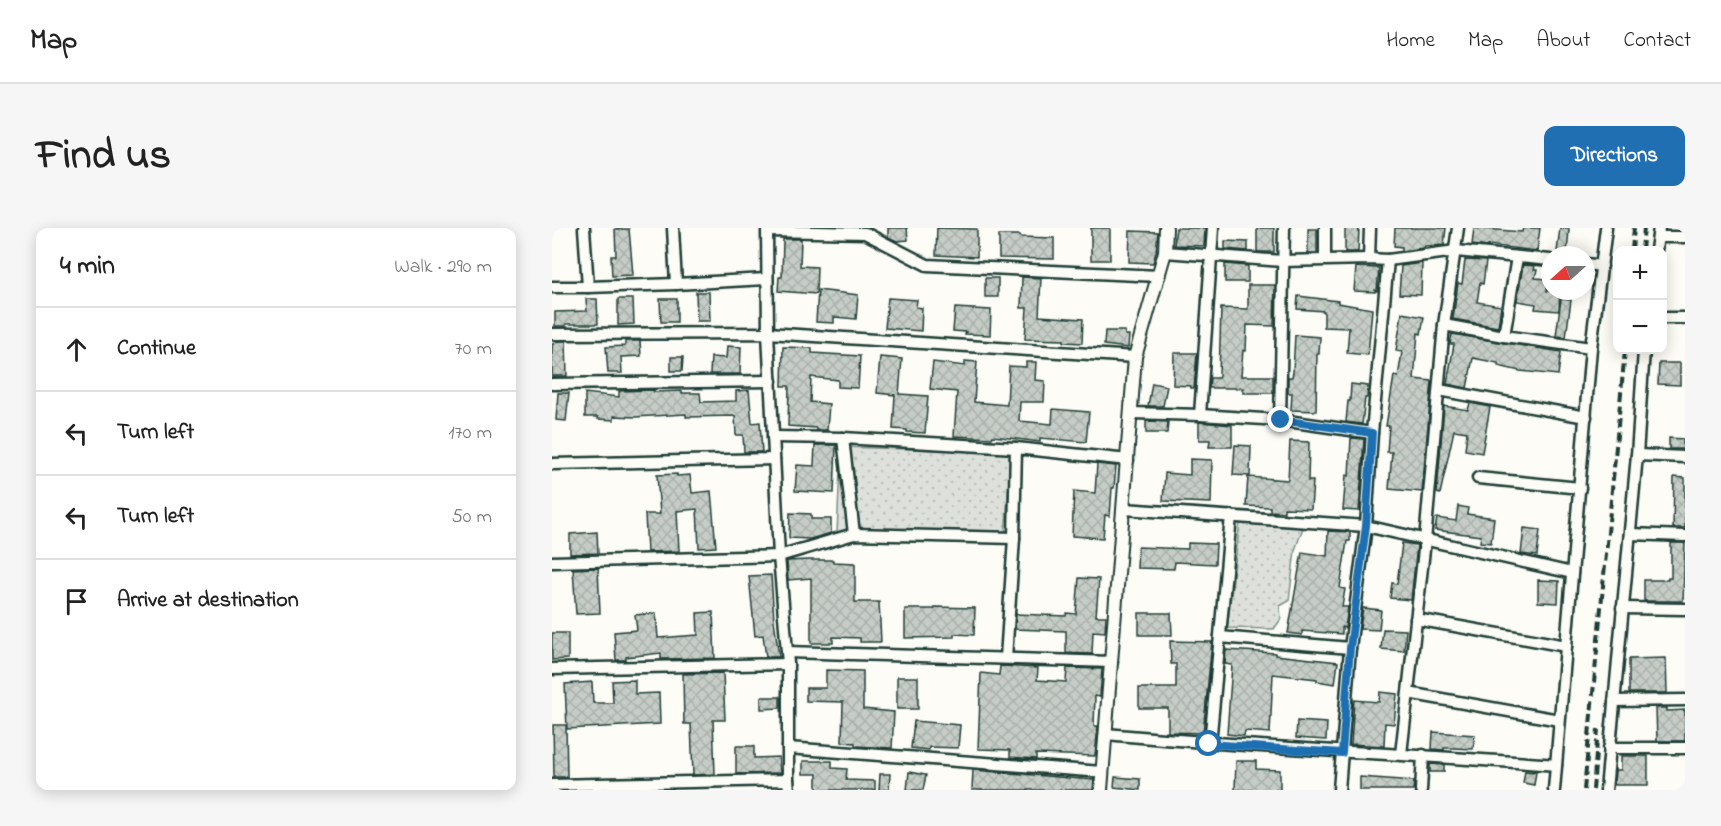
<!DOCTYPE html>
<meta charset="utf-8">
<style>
body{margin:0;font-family:"Indie Flower",sans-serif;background:#f6f6f6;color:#222}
.controls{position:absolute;right:18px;top:18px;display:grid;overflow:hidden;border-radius:12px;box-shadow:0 3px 15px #0003}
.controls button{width:54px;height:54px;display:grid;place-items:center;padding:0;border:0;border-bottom:2px solid #e0e0e0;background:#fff;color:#222;font:30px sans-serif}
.compass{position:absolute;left:989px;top:18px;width:54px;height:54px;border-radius:50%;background:#fff;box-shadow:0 3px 15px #0003;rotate:249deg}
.stop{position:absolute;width:18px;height:18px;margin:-14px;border:4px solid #1f6fb2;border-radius:50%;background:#fff}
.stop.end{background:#1f6fb2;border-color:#fff;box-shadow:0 2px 6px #0008}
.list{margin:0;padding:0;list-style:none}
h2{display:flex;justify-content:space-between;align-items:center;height:78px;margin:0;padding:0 24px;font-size:26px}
h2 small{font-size:20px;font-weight:400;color:#767676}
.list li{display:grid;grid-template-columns:39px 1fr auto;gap:18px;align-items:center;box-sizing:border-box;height:84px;padding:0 24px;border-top:2px solid #e0e0e0}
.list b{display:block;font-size:22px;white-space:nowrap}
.list em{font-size:20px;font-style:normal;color:#767676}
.icon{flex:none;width:33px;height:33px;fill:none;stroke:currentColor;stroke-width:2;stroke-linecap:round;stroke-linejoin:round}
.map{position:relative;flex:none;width:1133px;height:562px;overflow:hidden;border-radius:12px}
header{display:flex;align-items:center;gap:36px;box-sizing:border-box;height:84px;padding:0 30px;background:#fff;border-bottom:2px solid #e0e0e0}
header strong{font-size:28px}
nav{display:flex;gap:33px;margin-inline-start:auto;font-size:21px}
.intro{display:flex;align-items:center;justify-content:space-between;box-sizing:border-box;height:144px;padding:0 36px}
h1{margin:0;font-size:42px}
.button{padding:15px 27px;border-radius:12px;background:#1f6fb2;color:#fff;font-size:21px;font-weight:700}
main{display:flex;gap:36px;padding:0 36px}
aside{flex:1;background:#fff;border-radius:12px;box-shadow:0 3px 15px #0003}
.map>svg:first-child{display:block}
.grass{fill:url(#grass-dots);stroke:#7e8e88;stroke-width:1.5}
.building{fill:url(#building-cross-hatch);stroke:#1f3d34;stroke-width:1.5}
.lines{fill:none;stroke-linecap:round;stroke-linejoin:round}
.minor-casing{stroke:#1f3d34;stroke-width:15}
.tertiary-casing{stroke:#1f3d34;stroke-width:16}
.minor{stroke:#fdfcf7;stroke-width:10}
.tertiary{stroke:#fdfcf7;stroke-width:12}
.rail{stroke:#1f3d34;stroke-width:4;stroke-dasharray:9 4.5;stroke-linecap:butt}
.route{stroke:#1f6fb2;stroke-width:8}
</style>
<header>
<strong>Map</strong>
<nav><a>Home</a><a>Map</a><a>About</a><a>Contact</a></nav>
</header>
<div class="intro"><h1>Find us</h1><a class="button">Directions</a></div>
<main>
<aside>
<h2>4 min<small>Walk · 290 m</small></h2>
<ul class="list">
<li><svg class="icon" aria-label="ahead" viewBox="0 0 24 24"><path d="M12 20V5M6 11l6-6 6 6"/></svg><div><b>Continue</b></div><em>70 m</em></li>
<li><svg class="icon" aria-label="left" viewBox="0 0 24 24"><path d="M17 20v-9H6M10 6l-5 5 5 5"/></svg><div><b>Turn left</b></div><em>170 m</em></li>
<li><svg class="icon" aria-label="left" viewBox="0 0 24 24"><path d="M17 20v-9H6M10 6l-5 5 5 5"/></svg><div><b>Turn left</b></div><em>50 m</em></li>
<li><svg class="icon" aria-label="arrive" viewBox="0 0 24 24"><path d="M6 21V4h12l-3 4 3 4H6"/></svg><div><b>Arrive at destination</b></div></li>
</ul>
</aside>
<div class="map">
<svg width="1133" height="562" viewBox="0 0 1133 562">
<defs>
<pattern id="grass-dots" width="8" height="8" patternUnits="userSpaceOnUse" patternTransform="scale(1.5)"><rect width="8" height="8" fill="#dde0db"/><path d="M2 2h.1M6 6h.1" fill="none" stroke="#bdc1bd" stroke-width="1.8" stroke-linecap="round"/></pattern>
<pattern id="building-cross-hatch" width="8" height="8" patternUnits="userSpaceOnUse" patternTransform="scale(1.5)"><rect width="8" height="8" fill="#c6cdc7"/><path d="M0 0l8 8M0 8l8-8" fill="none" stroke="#aab1ac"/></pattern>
</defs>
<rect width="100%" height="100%" fill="#fdfcf7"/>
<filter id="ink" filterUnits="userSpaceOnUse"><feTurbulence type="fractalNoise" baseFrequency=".0167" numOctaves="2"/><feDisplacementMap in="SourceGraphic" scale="12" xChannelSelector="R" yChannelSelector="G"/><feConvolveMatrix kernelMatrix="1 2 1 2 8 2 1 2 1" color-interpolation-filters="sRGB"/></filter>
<g filter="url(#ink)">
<g class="grass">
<path d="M289 219 459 224 453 308 302 306 285 305Z"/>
<path d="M688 294 752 297 743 322 737 373 728 378 729 391 722 401 675 400Z"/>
</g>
<g class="building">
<path d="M336 0H355L356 12 345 13 336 9Z"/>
<path d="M385 0 425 1V29L384 27Z"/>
<rect x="539" y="0" width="19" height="32"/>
<path d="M624 0H653L652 18 622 17Z"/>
<rect x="705" y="0" width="17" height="24"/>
<path d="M793 0H807L806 24H793Z"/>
<path d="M843 0H894L892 17 873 18 872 20 850 23V19L842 18Z"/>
<path d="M922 0 970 4 971 0H988L985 23 936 17V19L920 17Z"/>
<path d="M1008 0 1017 1 1015 26 1005 24Z"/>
<path d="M63 1H77L81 47 60 48 59 28H64Z"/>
<rect x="756" y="1" width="9" height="24"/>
<path d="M578 3 606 4 604 24 601 35 577 34Z"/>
<path d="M447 7H468V9L502 10V31L447 30Z"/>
<path d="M231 11H249L248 38 265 39 264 66 226 63 227 49H230Z"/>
<path d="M673 13 696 14V23L673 21Z"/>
<path d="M913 32 934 33 931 56 928 55 925 74 949 78 946 99 901 91 906 55 910 56Z"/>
<path d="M870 35 869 67 847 66 849 38Z"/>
<path d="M673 36 696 38V54H673Z"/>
<path d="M971 37 983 38 982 42H985L983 50 996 51 995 63 1008 64 1007 83 983 81 984 76 965 73Z"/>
<path d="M804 39 827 40 825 63 823 62V64L802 63Z"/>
<path d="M470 49 489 50 487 88 531 91 530 115 512 114V112L473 111 475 80H469Z"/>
<rect x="433" y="50" width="13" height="19"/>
<path d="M696 57H723L722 98 695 97 694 123 691 122 689 148H721V165H691V160H657L658 150H666L667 148 669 80 696 81Z"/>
<path d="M266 62 306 67 304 91 282 89V95L264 94Z"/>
<path d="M144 64H157L158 93H145Z"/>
<path d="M746 68 786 73V75L820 81 816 127 795 125 797 100 772 99V83L745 81Z"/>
<path d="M336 70 365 72 364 79 370 80 369 103 333 100Z"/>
<path d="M34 71H45L46 96H14V98H3V84L35 83Z"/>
<path d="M66 71H81L82 96 66 97Z"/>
<path d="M108 71H125V94H109Z"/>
<path d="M1009 71 1019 72 1014 109 1004 108Z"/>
<path d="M403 80 439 82 438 107 413 106 414 104 401 103Z"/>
<path d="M850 85 872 89 869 106 866 105 862 151 880 153 870 264 837 261 840 224H835L837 198H834L842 148 846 149 850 124 844 123Z"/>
<path d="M553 103H573V107H577L576 120 552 117Z"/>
<path d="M900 106 1009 124 1006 147 968 143 946 138V135L921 130 915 160 895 156 902 116H898Z"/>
<path d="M743 107 768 109 767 126H765L764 183 739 182 740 165H736V149H740L741 144Z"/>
<path d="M3 113H14L15 148H0V116H2Z"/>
<path d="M73 113H88L89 128 69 129 70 145H56L54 119 73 118Z"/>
<path d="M175 118 189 119 188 146H158L159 129 174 130Z"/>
<path d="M231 119 260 120V125L308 128 306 160 286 159V152L259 149 258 174 277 176 275 202H264V200L236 198 237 158H230Z"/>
<path d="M622 125H645L642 160H639V158L621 157Z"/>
<path d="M119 129H131L130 143H119Z"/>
<path d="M328 129 350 131 347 166 376 168 373 205 355 204V202L341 201 343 167 325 165Z"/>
<path d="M413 133 425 134 422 174 455 177 457 138 474 139V134H484L483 152 493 153 492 174H468L467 193 500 196 501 181 537 184 534 214 488 210V214L441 208 440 210 402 208 405 164 378 161 381 134 413 138Z"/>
<path d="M1107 135H1128V157L1106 156Z"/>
<path d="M600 155 615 158 611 178H596Z"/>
<path d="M799 156 816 158 815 170H813L810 196 794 194 796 173H798Z"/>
<path d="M102 162V164L130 163V165H148L149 174 184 173V163L197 162 200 195 208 194 210 224H192L191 207H184L183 188 134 189V186L83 189 62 188V192L46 191V189H33V165L67 169V163Z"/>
<path d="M6 165H17L14 193 4 192Z"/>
<path d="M918 175 938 179 930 225 913 222 915 204 902 202 888 266 885 265 892 178 916 182Z"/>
<path d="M594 193 616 194 615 205H594Z"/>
<path d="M647 194 680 197V219H657L658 212H647Z"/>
<path d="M799 210 812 211 807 283 791 282 794 247 797 248Z"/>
<path d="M1117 210 1131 211V221H1117Z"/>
<path d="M738 213 757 214 756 253H761L759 281 732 280V284L718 283V279L694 278 696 249 736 252Z"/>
<path d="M263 217H284L282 265 243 263 245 237 262 238Z"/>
<path d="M683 217 699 218 698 248 681 247Z"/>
<path d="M638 231 660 232 659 275 611 273 613 245 638 247Z"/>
<path d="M545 236 564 238 562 260H560L558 288 553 287 551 310 520 308 522 263 543 265Z"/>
<path d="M125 246V248L138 247 140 265 159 263 164 319 147 320 145 281 125 283 127 323 95 324 93 286H108L105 247Z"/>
<path d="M1122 249 1133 250V300H1121Z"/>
<path d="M906 278 916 280 915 286 942 290 939 315 928 314 929 308 883 302 885 290 904 293Z"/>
<path d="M238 285 259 286V291H279V305L258 311 237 310Z"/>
<path d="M972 300 988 302 985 328 969 326Z"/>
<path d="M776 303 798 304V313H795L788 360 793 361 790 379H796L793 400 790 399V406L750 403V407L736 405 750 324 775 328Z"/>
<path d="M45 304 46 325 18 326V306Z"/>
<path d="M636 315 664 316 663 336 623 334 622 341 585 340 586 319 636 321Z"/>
<path d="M850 315 865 317 859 372 838 370 840 355 845 356Z"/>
<path d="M1119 315H1133L1131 373H1092V352H1116V350H1119Z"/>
<path d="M257 332H281V334L303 335V374H327L329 414H308V410L281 409V415H259V350L236 352 235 333Z"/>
<path d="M46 340 48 385 24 386 21 341Z"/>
<path d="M219 347 222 392 227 429H214L211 407 203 408 197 348Z"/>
<path d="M527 350 547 351 544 388H554L553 404 541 403 540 426 514 425V403L463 401 464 386 514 388 515 385 524 386Z"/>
<path d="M986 352 1007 353 1006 375 986 374Z"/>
<path d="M383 379 423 380 422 407 402 406V409L353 410V381H383Z"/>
<path d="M811 380 829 382 827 402 808 401Z"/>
<path d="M161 384 163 430 109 431V425L74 429V432H64L62 404 85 402 83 387 104 385 106 410 146 407 145 385Z"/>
<path d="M587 385H619L620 407H587Z"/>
<path d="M831 401 854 402 852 423 829 421Z"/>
<path d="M0 405H16V431L0 432Z"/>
<path d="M618 413 660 414 651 505 616 504V480H587V460H624V436H619Z"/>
<path d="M674 422 723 425V427L786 434 783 456 765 453V451L721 446 718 505 693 503 692 508 675 506 680 437 673 436Z"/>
<path d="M1114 430 1115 465H1077V431Z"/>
<path d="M448 438 486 440 485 452 514 454 515 440 550 441 548 469 543 468 542 498H546L543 528 484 526V531L458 529V522L426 521 429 445 447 447Z"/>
<path d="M274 442 311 443V481L342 484 340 520 303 518V515L290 514 291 474 254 473V460H274Z"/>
<path d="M171 445 173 492H161L163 546 141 547 139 496H132L131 446Z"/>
<rect x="345" y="449" width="21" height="32"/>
<path d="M83 452V466L107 465 108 496 15 501 13 456 40 454 41 475H61L60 453Z"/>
<path d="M828 464 845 466 842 496 833 495 832 518 799 516 802 472 827 474Z"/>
<path d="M209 469H228V480L209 481Z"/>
<path d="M1104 480H1115V483L1133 482V513H1105Z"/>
<path d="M362 493 408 497 406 520 377 519V522L359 520Z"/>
<path d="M745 493 775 495 774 512 744 510Z"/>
<path d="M1 497H14L15 549H2Z"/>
<path d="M881 504 923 507 921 521 902 520H892V522L880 521Z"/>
<path d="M184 518H202V530L227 529 228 545 184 546Z"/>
<path d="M1069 528H1096V557H1062L1063 542H1069Z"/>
<path d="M251 533H280V540L295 541 294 552 323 553V562H265V546H251Z"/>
<path d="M684 533H704V541L728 542V562H683Z"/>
<path d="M878 536 892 537V544H878Z"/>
<path d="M421 542 542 552 541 562H420Z"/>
<path d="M973 543 984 544 982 557 971 555Z"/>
<path d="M357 544 374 547 371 562H355Z"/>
<path d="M328 546H338L337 562H327Z"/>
<path d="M563 549 588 551V562L562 559Z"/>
<path d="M808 549 862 553 861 562H808Z"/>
</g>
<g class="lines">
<g class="minor-casing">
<g id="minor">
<path d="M121 0 124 56"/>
<path d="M215 0 216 105 227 328 236 436"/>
<path d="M773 0V31"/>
<path d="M216 3 313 5 375 37 607 48"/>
<path d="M1106 9H1133"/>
<path d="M1104 22 1107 0"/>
<path d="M613 24 730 33 817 31 836 32 904 23 998 32"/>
<path d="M817 31 818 0"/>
<path d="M1034 36 1050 38"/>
<path d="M0 59H36L32 0"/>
<path d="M36 59 124 56 214 51"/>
<path d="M1110 90H1133"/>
<path d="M892 97 952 108 1039 120"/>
<path d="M0 106 216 105 583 129"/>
<path d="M952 108 965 29"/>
<path d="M0 156 219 153"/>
<path d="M887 162 1034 189"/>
<path d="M580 185 648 187 728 192 732 0"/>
<path d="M648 187 661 0"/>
<path d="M728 192 820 205"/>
<path d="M221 209 291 210 464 220 576 232"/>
<path d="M291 210 302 306"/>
<path d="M1085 227 1133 229"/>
<path d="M0 236 222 231"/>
<path d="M926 250 1028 260"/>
<path d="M572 281 814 298 1020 345"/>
<path d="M1078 306 1133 308"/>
<path d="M0 334 227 328 302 306 462 310"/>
<path d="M1070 380 1133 381"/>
<path d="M864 391 1014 418"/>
<path d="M668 409 798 420"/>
<path d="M235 424 560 434"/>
<path d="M454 430 462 310 464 220"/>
<path d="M0 441 236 436V552"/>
<path d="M856 465 1007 492"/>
<path d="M1062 473 1133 472"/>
<path d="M554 506C704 520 854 526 1004 537"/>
<path d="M658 516 679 288"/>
<path d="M236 520 550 544"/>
<path d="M1057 520H1133"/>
<path d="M849 526 873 313 892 97 906 0"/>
<path d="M0 557 236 552 237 562"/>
<path d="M787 562 798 420 814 298 820 205 836 32"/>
<path d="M869 562 871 527"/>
<path d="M1002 562 1039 120 1054 0"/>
<path d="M1054 562 1085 227 1092 122"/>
</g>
</g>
<g class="tertiary-casing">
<path id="tertiary" d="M549 562 583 129 613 24 614 0"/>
</g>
<use href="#minor" class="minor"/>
<use href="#tertiary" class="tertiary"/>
<g class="rail">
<path d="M1080 22 1082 0"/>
<path d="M1090 22 1092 0"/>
<path d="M1032 562 1073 122"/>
<path d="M1041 562 1046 501"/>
</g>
</g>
</g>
<g class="lines" filter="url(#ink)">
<path class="route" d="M657 516 790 525 798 420 814 298 820 205 729 192"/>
</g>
</svg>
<div class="controls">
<button>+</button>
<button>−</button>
</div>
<svg class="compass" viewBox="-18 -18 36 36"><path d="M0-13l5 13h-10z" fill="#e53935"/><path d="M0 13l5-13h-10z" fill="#767676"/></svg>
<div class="stop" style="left:657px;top:516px"></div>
<div class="stop end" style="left:729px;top:192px"></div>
</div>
</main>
